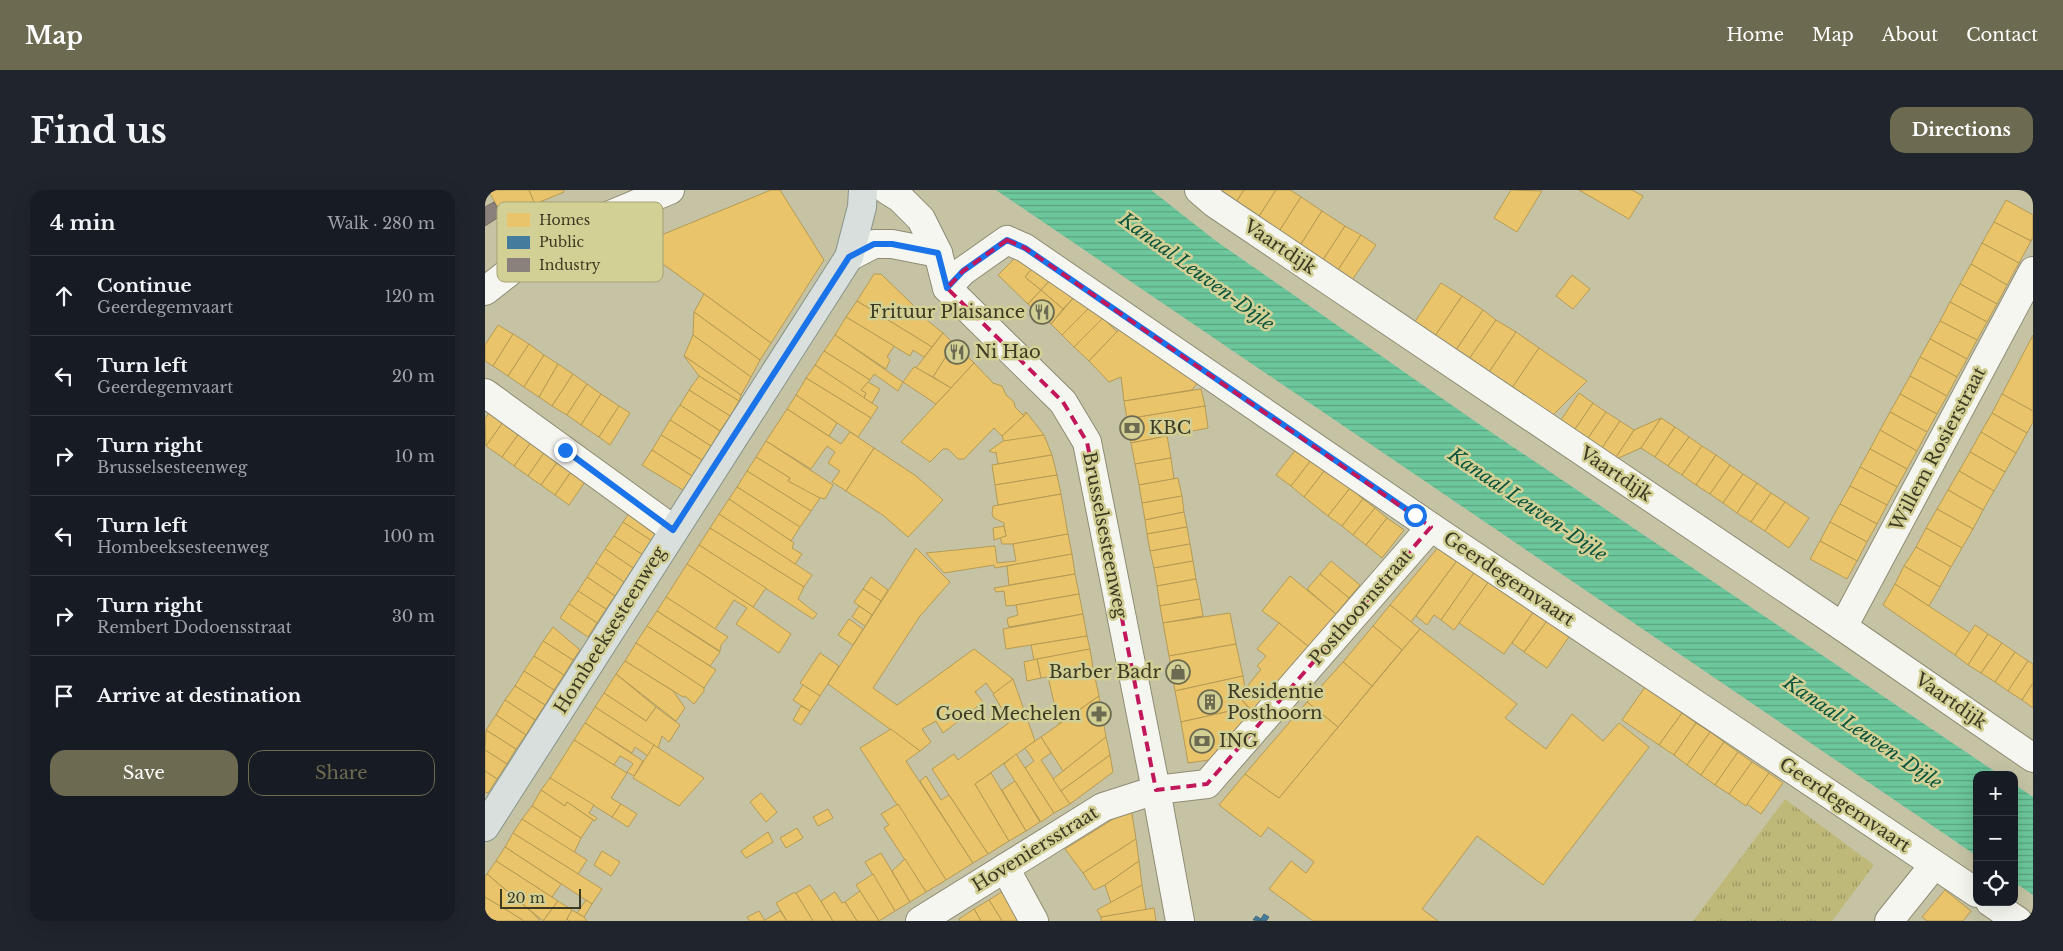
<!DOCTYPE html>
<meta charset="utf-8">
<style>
body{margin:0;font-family:"Libre Baskerville",serif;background:#20242c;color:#f1f3f6}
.controls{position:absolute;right:15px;bottom:15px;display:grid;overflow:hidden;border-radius:10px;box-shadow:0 5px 20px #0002}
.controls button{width:45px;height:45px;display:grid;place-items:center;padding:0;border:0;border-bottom:1px solid #363941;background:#171b24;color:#f1f3f6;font:25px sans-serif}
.scale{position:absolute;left:15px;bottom:12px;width:81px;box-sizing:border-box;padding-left:5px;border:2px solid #3c3a23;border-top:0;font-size:14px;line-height:18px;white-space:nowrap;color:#3c3a23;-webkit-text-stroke:4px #d3d096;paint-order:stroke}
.stop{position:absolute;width:15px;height:15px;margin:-11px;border:4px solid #1a73e8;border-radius:50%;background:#fff}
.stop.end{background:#1a73e8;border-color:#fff;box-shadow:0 1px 5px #0008}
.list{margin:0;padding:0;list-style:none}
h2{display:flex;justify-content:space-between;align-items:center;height:65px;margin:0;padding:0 20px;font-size:21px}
h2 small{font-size:16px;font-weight:400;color:#9ea1a6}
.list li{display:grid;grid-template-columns:32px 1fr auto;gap:15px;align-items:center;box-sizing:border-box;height:80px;padding:0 20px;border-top:1px solid #363941}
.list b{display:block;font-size:19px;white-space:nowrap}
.list p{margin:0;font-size:16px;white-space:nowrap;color:#9ea1a6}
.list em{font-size:16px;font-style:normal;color:#9ea1a6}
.actions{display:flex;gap:10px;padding:15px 20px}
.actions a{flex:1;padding:11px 0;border:1px solid #6c6a50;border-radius:15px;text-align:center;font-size:18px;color:#6c6a50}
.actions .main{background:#6c6a50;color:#fff}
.icon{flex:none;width:28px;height:28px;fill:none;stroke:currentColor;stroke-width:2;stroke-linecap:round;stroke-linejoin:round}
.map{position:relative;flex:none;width:1548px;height:731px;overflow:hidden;border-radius:15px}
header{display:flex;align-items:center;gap:30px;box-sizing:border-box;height:70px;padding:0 25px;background:#6c6a50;color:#fff}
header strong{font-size:24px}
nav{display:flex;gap:28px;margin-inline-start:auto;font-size:18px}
.intro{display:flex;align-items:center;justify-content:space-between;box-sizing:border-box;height:120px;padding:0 30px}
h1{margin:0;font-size:35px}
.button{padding:12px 22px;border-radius:15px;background:#6c6a50;color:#fff;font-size:18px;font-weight:700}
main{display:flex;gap:30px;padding:0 30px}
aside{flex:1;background:#171b24;border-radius:15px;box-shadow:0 5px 20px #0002}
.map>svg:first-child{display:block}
.park{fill:url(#park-tufts)}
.water{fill:url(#water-rules)}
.homes{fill:#e9c46a;stroke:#b59b55}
.public{fill:#457b9d;stroke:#426878}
.industry{fill:#8a817c;stroke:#736c61}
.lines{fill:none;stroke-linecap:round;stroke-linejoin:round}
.minor-casing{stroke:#8e8c74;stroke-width:30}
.major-casing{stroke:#879489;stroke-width:30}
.minor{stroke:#f6f6f1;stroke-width:28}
.major{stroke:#d8dfdd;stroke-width:28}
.route{stroke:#1a73e8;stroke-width:6}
.marked{fill:none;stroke:#c2185b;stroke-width:4;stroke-dasharray:10 6;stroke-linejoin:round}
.labels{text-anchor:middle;stroke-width:5;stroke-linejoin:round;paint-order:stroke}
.street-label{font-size:18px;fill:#3c3a23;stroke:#d3d096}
.poi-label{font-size:18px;fill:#3c3a23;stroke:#d3d096;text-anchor:start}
.water-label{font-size:19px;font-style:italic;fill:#0c553d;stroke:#d3d096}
.key{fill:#d3d096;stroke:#a6a374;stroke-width:1}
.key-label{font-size:14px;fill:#3c3a23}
</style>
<header>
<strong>Map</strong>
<nav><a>Home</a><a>Map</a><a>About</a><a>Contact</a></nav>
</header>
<div class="intro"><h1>Find us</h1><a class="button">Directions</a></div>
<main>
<aside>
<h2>4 min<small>Walk · 280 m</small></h2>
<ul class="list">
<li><svg class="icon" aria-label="ahead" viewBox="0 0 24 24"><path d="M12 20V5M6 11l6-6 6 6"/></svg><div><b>Continue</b><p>Geerdegemvaart</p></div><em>120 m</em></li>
<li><svg class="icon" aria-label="left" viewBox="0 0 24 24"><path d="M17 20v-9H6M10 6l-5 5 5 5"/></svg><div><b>Turn left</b><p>Geerdegemvaart</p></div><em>20 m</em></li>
<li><svg class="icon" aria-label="right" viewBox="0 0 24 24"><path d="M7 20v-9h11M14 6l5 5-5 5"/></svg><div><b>Turn right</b><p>Brusselsesteenweg</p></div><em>10 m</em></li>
<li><svg class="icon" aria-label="left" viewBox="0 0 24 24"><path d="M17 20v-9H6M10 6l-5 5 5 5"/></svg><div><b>Turn left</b><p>Hombeeksesteenweg</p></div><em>100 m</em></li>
<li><svg class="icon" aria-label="right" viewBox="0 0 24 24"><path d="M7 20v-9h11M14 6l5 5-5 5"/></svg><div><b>Turn right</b><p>Rembert Dodoensstraat</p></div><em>30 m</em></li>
<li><svg class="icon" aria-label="arrive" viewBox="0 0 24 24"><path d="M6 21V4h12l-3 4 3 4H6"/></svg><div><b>Arrive at destination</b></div></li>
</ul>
<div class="actions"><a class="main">Save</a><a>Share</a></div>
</aside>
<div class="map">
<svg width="1548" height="731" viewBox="0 0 1548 731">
<defs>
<pattern id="park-tufts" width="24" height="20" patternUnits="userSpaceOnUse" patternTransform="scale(1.25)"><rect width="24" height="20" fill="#beb979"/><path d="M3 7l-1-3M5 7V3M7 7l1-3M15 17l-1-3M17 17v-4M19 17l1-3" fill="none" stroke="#9c9763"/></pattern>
<pattern id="water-rules" width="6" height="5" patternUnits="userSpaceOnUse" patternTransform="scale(1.25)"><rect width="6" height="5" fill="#6cc79c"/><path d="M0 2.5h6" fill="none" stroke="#5aa37f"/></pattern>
</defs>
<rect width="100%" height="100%" fill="#c5c3a4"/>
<path class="park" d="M1300 609 1389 675 1347 731H1208Z"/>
<g class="water">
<path d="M511 0H666L731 51 991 232 1515 585H1492V666Z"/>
<path d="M1529 594 1548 607V705L1529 692Z"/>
</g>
<g class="homes">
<path d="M3 0H44L50 14 21 30 17 25Z"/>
<path d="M44 0H78L79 2 50 14Z"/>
<path d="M286 0H295L339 70 286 153 152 55Z"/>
<path d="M735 0H759L751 12Z"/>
<path d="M759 0H791L773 28 751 12Z"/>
<path d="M791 0H805L816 7 793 43 773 28Z"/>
<path d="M1026 0 1057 1 1032 42 1009 28Z"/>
<path d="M1094 0H1147L1158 6 1144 29Z"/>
<path d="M816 7 837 21 814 57 793 43Z"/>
<path d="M1521 10 1548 25V47L1546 51 1509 32Z"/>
<path d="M837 21 860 36 836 73 814 57Z"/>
<path d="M1509 32 1546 51 1534 73 1497 53Z"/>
<path d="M860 36 876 45 851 83 836 73Z"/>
<path d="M876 45 891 55 865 93 851 83Z"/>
<path d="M1497 53 1534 73 1522 95 1486 74Z"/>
<path d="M536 62 551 74 540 87 556 100 543 114 513 85Z"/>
<path d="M551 74 568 87 556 100 540 87Z"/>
<path d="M1486 74 1522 95 1512 114 1475 94Z"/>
<path d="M389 84H396L428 115V119L438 124V127L458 143 447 157 372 111Z"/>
<path d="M1087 85 1105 99 1088 119 1071 106Z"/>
<path d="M568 87 591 105 578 119 556 100Z"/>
<path d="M956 93 977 106 948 149 927 136Z"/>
<path d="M1475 94 1512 114 1502 132 1465 112Z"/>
<path d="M556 100 578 119 566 134 543 114Z"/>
<path d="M219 104 286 153 275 170 209 122Z"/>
<path d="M591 105 606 116 577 145 566 134Z"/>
<path d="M977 106 998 120 969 163 948 149Z"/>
<path d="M372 111 447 157 439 167 428 160 425 166 361 127Z"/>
<path d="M1465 112 1502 132 1492 150 1455 131Z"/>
<path d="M606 116 618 128 589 157 577 145Z"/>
<path d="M998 120 1011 130 982 172 969 163Z"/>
<path d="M209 122 275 170 266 187 208 145Z"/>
<path d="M361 127 409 156 402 167 405 170 401 179 350 145Z"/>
<path d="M618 128 632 142 604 171 589 157Z"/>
<path d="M643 130 719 184 707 200 639 211 636 187 624 192 604 171Z"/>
<path d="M1011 130 1031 142 1002 185 982 172Z"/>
<path d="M1455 131 1492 150 1482 169 1445 149Z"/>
<path d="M13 135 28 144 8 176 0 171V155Z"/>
<path d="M1031 142 1054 158 1025 201 1002 185Z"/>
<path d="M458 143 469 154 448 187 431 178Z"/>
<path d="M28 144 44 154 23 186 8 176Z"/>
<path d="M208 145 266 187 256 205 199 166Z"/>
<path d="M350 145 418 192 413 201 389 184 385 190 339 161Z"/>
<path d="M1548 145V221L1517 204Z"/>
<path d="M1445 149 1482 169 1472 187 1435 167Z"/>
<path d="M44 154 59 165 39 197 23 186Z"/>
<path d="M469 154 489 173 466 198 448 187Z"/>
<path d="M1054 158 1102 191 1066 227 1025 201Z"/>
<path d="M339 161 385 190 376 200 381 203 379 208 330 175Z"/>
<path d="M59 165 73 174 54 207 39 197Z"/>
<path d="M199 166 256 205 254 211 214 186Z"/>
<path d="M1435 167 1472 187 1462 206 1425 186Z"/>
<path d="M489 173 508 193 517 196 521 205 529 212 530 217 538 225 540 222 542 223 517 246 509 238 479 269H473L463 259H458L445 272 416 252Z"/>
<path d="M73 174 88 184 67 216 54 207Z"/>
<path d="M330 175 393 217 386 228 321 188Z"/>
<path d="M430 177 466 198 451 214 418 192 428 178Z"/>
<path d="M88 184 102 194 82 225 67 216Z"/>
<path d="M214 186 254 211 245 226 204 200Z"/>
<path d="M1425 186 1462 206 1452 224 1415 204Z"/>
<path d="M321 188 386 228 373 247 311 205Z"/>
<path d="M383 192 395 199 387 213 379 208 381 203 376 200Z"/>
<path d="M102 194 116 204 96 235 82 225Z"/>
<path d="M716 199 720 216 642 229 639 211Z"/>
<path d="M204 200 245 226 235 241 195 215Z"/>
<path d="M1094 203 1108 213 1088 242 1074 233Z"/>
<path d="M116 204 134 216 114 247 96 235Z"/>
<path d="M1415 204 1452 224 1442 242 1405 222Z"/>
<path d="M1517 204 1548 221V232L1542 243 1507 223Z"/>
<path d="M311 205 352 233 344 246 302 219Z"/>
<path d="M1108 213 1121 222 1101 251 1088 242Z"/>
<path d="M195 215 235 241 226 256 185 230Z"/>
<path d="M134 216 145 223 125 255 114 247Z"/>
<path d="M720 216 723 238 646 253 642 229Z"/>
<path d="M7 218 21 228 1 256 0 229Z"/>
<path d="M302 219 356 254 365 242 389 258 361 301 347 292 355 281 343 273 350 262 342 256 326 279 281 251Z"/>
<path d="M1121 222 1135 231 1115 261 1101 251Z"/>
<path d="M1405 222 1442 242 1432 261 1395 240Z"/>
<path d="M542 223 559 245 519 252 517 246Z"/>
<path d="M1507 223 1542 243 1531 263 1496 242Z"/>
<path d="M21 228 37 239 17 267 1 256Z"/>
<path d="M1176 228 1156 258 1129 270 1149 240Z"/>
<path d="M1176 228 1190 237 1170 267 1156 258Z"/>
<path d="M185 230 226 256 217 270 176 245Z"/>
<path d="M1135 231 1149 240 1129 270 1115 261Z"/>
<path d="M1190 237 1204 247 1183 276 1170 267Z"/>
<path d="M37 239 49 248 29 276 17 267Z"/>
<path d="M1395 240 1432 261 1422 279 1385 259Z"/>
<path d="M1496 242 1531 263 1520 282 1485 262Z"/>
<path d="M176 245 217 270 207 286 167 260Z"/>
<path d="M559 245 567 265 513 274 511 262 509 263 504 261 518 251Z"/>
<path d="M682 246 686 268 650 274 646 253Z"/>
<path d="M1204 247 1217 256 1197 285 1183 276Z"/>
<path d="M49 248 63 257 43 286 29 276Z"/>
<path d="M281 251 348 295 340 309 331 307 303 291 305 288 271 267Z"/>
<path d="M1217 256 1231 265 1211 295 1197 285Z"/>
<path d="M63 257 76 267 56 295 43 286Z"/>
<path d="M389 258 431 286 458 310 423 347 399 326 361 301Z"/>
<path d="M812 258 827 269 806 296 791 285Z"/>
<path d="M1385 259 1422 279 1412 297 1375 277Z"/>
<path d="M167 260 207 286 198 300 157 275Z"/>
<path d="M1485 262 1520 282 1509 301 1474 281Z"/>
<path d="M567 265 572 285 510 295 507 275Z"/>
<path d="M1231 265 1245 275 1225 304 1211 295Z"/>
<path d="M76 267 90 276 70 305 56 295Z"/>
<path d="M271 267 305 288 303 291 335 308 326 321 262 281Z"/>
<path d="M686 268 689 289 654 295 650 274Z"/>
<path d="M827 269 840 280 819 307 806 296Z"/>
<path d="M1245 275 1258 284 1238 313 1225 304Z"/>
<path d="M90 276 104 286 84 315 70 305Z"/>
<path d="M1375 277 1412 297 1402 315 1365 296Z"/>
<path d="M840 280 865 298 843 326 819 307Z"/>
<path d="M262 281 326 321 315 337 252 297Z"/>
<path d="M1474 281 1509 301 1498 320 1463 300Z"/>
<path d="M1258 284 1272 293 1252 323 1238 313Z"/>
<path d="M572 285 576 304 513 315 510 295Z"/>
<path d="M693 288 697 306 657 313 654 295Z"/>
<path d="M1272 293 1286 303 1266 332 1252 323Z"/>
<path d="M1365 296 1402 315 1392 334 1355 314Z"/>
<path d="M252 297 315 337 306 351 244 309Z"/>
<path d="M865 298 878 309 857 336 843 326Z"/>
<path d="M1463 300 1498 320 1488 339 1452 319Z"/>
<path d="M1286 303 1300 312 1280 341 1266 332Z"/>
<path d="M576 304 583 344 528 354H517L515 347 521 346 519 336V333L509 328 507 324 508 316Z"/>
<path d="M697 306 699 322 660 330 657 313Z"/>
<path d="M244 309 309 353 307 358 317 364 310 374 234 324Z"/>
<path d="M878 309 890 318 868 345 857 336Z"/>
<path d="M1300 312 1324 328 1304 358 1280 341Z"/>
<path d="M1355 314 1392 334 1382 352 1345 332Z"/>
<path d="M890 318 902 328 881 355 868 345Z"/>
<path d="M147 319 176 337 167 351 138 332Z"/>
<path d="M1452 319 1488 339 1477 358 1441 338Z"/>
<path d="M699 322 702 337 662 344 660 330Z"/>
<path d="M234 324 327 385 319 397 225 338Z"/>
<path d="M902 328 919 340 897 368 881 355Z"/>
<path d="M138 332 167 351 158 365 129 346Z"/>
<path d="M1345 332 1382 352 1372 371 1335 351Z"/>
<path d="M519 336 521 346 509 350 508 338Z"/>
<path d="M702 337 705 354 665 361 662 344Z"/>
<path d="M225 338 319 397 313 409 332 424 328 429 214 355Z"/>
<path d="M1441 338 1477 358 1466 377 1431 357Z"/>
<path d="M583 344 587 364 510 378 509 375 459 383 441 363 510 356 512 373 531 371 528 354Z"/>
<path d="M129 346 158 365 148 378 120 359Z"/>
<path d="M1335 351 1372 371 1362 389 1325 369Z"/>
<path d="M705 354 708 371 669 378 665 361Z"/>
<path d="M956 354 974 368 926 432 905 415Z"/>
<path d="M214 355 281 398 268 417 202 374Z"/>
<path d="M1431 357 1466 377 1455 397 1419 376Z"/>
<path d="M431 358 465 392 435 426 388 498 412 515 489 459 528 489 509 504 501 493 490 502 498 512 458 543 451 531 437 539 446 552 435 561 343 494Z"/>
<path d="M120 359 148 378 139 392 111 373Z"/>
<path d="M587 364 590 384 524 395 522 376Z"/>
<path d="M974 368 991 380 956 430 949 425 942 435 931 426Z"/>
<path d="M708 371 711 389 672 396 669 378Z"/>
<path d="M846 371 875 395 864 408 835 384Z"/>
<path d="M111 373 139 392 130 406 102 387Z"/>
<path d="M202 374 268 417 306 444 294 463 251 434 262 418 249 410 230 439 181 407Z"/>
<path d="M1419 376 1455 397 1444 416 1410 394Z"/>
<path d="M991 380 1005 390 969 440 956 430Z"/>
<path d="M590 384 594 404 531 415 521 416 519 401 511 402 509 398Z"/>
<path d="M835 384 864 408 851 424 822 399Z"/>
<path d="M805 386 851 424 824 457 794 433 777 421Z"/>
<path d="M102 387 130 406 121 419 93 401Z"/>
<path d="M386 387 403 400 396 411 378 399Z"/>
<path d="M711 389 715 409 675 416 672 396Z"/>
<path d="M1005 390 1049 421 1019 464 974 433Z"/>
<path d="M1410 394 1485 443 1470 465 1398 415Z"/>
<path d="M378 399 396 411 387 425 369 412Z"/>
<path d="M93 401 121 419 112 433 84 414Z"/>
<path d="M594 404 598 424 524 437 522 431 523 428 533 425 531 415Z"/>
<path d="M181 407 243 447 236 455 235 461 172 421Z"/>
<path d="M715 409 718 426 678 433 675 416Z"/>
<path d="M84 414 112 433 103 447 75 428Z"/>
<path d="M905 415 935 439 917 460 888 436Z"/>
<path d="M374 416 387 425 380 436 367 427Z"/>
<path d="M172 421 235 462 225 476 162 436Z"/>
<path d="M1049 421 1062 431 1039 462 1027 453Z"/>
<path d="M745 423 751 454 684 466 678 433Z"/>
<path d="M598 424 602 446 521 459 518 439Z"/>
<path d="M364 429 378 439 368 455 353 445Z"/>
<path d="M1062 431 1084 447 1062 478 1039 462Z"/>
<path d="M794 433 824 457 770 524 754 507 776 479 772 476 781 466 772 459Z"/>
<path d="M1490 435 1503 444 1483 475 1470 465Z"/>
<path d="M162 436 231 480 219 498 151 453Z"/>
<path d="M888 436 917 460 887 496 858 472Z"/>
<path d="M68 437 95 460 88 470 58 451Z"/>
<path d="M935 439 1032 514 1020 528 1061 559 1087 524 1118 551 1134 533 1164 557 1058 695 992 646 937 719 953 731H828L784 699 806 671 821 683 829 672 783 637 776 647 734 615 760 584 794 608Z"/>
<path d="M1503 444 1517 453 1496 483 1483 475Z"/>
<path d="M602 446 605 459 549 470 546 455Z"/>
<path d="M58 451 88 470 79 485 49 466Z"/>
<path d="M151 453 219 498V501L209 514 200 506 198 507 140 471Z"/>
<path d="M1517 453 1530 462 1510 492 1496 483Z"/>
<path d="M751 454 758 486 690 501 684 466Z"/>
<path d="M605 459 608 478 556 488 552 469Z"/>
<path d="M1530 462 1543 471 1523 501 1510 492Z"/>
<path d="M335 463 354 476 335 506 315 493Z"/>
<path d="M49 466 79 485 69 500 39 481Z"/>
<path d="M552 469 556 488 542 491 539 472Z"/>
<path d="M140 471 188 501 200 518 191 531 131 484Z"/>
<path d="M1543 471 1548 474V493L1537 510 1523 501Z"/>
<path d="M858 472 887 496 853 537 822 512Z"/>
<path d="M608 478 614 506 574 534 563 487Z"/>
<path d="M39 481 69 500 60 515 30 496Z"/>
<path d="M131 484 171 517 161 531 119 503Z"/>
<path d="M758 486 760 499 754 507 763 517 696 532 690 501Z"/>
<path d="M528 489 550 551 490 594 524 651 503 664 447 579 469 564 473 570 525 532 508 504Z"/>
<path d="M1548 493V518L1537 510Z"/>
<path d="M318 495 335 506 325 521 308 510Z"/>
<path d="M30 496 60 515 50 530 20 510Z"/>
<path d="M1160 497 1197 523 1174 555 1137 530Z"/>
<path d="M119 503 161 531 171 517 195 535 184 552 177 546 173 558 110 517Z"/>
<path d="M614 506 621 547 578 581 556 547Z"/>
<path d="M20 510 50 530 41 545 11 525Z"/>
<path d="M822 512 853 537 794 608 760 584Z"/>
<path d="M316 516 325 521 316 535 308 530Z"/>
<path d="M110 517 169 555 163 566 150 557 147 563 100 533Z"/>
<path d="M763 517 770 524 731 569 703 573 696 532Z"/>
<path d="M1197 523 1211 533 1189 565 1174 555Z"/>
<path d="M11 525 41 545 31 559 1 540Z"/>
<path d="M100 533 158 571 149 586 142 582 148 574 146 572 135 566 129 575 89 550Z"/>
<path d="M1211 533 1225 542 1202 575 1189 565Z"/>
<path d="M406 539 435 561 421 571 488 673 461 690 375 558Z"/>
<path d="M1 540 31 559 22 574 0 560Z"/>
<path d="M1225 542 1239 552 1216 585 1202 575Z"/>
<path d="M556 547 566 563 556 570 585 614 569 623 540 578 549 571 540 558Z"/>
<path d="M621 547 625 565 576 601 568 589Z"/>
<path d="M89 550 142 583 126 608 136 614 127 627 65 588Z"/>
<path d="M1239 552 1253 562 1230 595 1216 585Z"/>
<path d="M169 555 219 588 194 616 148 588Z"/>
<path d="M0 560 22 574 12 589 0 581Z"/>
<path d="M1253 562 1267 572 1244 604 1230 595Z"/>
<path d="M531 564 569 623 556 632 519 574Z"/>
<path d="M625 565 628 582 585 614 576 601Z"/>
<path d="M1267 572 1284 583 1261 616 1244 604Z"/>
<path d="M0 581 12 589 3 603 0 602Z"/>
<path d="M506 583 541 641 524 651 490 594Z"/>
<path d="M1284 583 1298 593 1276 624 1262 614Z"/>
<path d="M441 586 456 610 464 605 503 664 488 673 435 591Z"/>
<path d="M65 588 109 615 104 623 112 628 110 631 82 612 80 616 56 600Z"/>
<path d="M530 591 555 632 541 641 517 600Z"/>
<path d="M56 600 80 616 82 612 108 630 96 648 47 616Z"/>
<path d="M276 603 292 622 281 632 265 612Z"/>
<path d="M136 614 152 624 143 637 127 627Z"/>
<path d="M413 614 461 690 441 702 399 638 404 635 396 624Z"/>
<path d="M47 616 96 648 89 663 37 629Z"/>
<path d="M646 618 651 649 598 683 580 659Z"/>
<path d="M343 619 348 628 333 636 328 627Z"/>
<path d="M37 629 102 670 93 684 28 643Z"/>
<path d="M312 638 318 648 301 658 295 648Z"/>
<path d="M283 642 288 652 261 668 256 661Z"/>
<path d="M28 643 117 699 107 714 20 657Z"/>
<path d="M651 649 654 671 620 695 609 700 598 683Z"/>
<path d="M20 657 76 694 67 707 11 671Z"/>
<path d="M117 661 135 672 126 686 109 675Z"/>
<path d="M396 663 425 712 410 721 380 672Z"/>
<path d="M420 669 441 702 425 712 407 681Z"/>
<path d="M11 671 73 711 58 731 2 684Z"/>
<path d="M654 671 657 695 626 713 620 695Z"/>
<path d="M2 684 50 725 55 731H39L0 707V687Z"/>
<path d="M388 684 410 721 394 731 371 695Z"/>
<path d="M325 695 337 713 348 731H328L311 703Z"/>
<path d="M657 695 661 720 616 727 612 720Z"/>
<path d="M520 700 534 731H517L504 710Z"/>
<path d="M1460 700 1486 721 1478 731H1442L1437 727Z"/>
<path d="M375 701 394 731H372L360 712Z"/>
<path d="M350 702 357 713 360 712 372 731H348L336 711Z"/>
<path d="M308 703H311L328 731H302L291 713Z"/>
<path d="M0 707 25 722 39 731H8L0 726Z"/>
<path d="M101 710 107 714 99 727 92 723Z"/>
<path d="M504 710 517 731H496L489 719Z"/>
<path d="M73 711 87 720 81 731H58Z"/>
<path d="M669 718 671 731H616V727Z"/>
<path d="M489 719 496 731H475L474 729Z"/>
<path d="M87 720 99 727 102 731H84L82 729Z"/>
<path d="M274 721 280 731H265L262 727Z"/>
<path d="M295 721 302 731H280V730Z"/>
</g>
<path class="public" d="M779 724 784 727 781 731 768 730 771 726 776 729Z"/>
<path class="industry" d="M9 12 17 25 0 36V17Z"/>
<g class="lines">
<g class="minor-casing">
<g id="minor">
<path d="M402 0 415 8 436 29 453 63 462 98 578 212 602 252 671 600 695 731"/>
<path d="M714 0 729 13 1358 437 1548 568"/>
<path d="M364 67 389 54H407L453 63"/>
<path d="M462 98 478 81 522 50 540 58 946 337 1492 703"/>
<path d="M0 101 65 50 185 0"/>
<path d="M0 203 189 340"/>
<path d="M1358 437 1548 81"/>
<path d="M520 678 549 731"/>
<path d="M1505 712 1533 731"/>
<path d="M435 731 618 617 671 600 722 594 946 337"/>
<path d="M1404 731 1449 675"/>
</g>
</g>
<g class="major-casing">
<path id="major" d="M0 637 364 67 377 17 378 0"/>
</g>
<use href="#minor" class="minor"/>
<use href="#major" class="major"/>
</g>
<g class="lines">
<path class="route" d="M80 260 188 340 364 67 389 54H407L453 63 462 98 478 81 522 50 540 58 930 325"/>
</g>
<path class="marked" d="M522 50 540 58 946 337 722 594 671 600 602 252 578 212 462 98 478 81Z"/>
<defs>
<g id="restaurant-ring" transform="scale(1.25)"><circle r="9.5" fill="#d3d096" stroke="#6c6a50" stroke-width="1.5"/><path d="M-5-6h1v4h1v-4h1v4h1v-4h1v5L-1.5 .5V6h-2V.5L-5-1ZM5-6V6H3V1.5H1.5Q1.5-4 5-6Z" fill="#6c6a50"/></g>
<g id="bank-ring" transform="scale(1.25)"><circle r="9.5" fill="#d3d096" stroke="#6c6a50" stroke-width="1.5"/><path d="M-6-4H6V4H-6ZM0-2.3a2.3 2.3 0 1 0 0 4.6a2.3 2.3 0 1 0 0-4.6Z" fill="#6c6a50"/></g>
<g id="shop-ring" transform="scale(1.25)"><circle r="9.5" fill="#d3d096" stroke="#6c6a50" stroke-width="1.5"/><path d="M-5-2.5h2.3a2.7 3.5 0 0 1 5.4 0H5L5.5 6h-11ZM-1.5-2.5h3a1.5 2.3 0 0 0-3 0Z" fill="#6c6a50"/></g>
<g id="building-ring" transform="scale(1.25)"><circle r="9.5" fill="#d3d096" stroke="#6c6a50" stroke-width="1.5"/><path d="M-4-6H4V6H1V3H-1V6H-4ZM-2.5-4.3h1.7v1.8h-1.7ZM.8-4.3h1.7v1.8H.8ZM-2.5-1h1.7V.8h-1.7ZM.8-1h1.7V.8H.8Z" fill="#6c6a50"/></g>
<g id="pharmacy-ring" transform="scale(1.25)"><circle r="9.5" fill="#d3d096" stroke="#6c6a50" stroke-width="1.5"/><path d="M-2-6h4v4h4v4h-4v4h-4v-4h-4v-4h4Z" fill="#6c6a50"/></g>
</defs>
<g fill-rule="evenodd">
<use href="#restaurant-ring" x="557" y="122"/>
<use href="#restaurant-ring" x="472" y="162"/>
<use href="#bank-ring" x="647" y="238"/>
<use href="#shop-ring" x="693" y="482"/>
<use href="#building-ring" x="725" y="512"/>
<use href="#pharmacy-ring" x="614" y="524"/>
<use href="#bank-ring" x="717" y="551"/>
</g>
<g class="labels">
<g class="street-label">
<text transform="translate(795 57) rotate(34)" y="6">Vaartdijk</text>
<text transform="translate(1453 259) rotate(-62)" y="6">Willem Rosierstraat</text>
<text transform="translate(1131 284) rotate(34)" y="6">Vaartdijk</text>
<text transform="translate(620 345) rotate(79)" y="6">Brusselsesteenweg</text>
<text transform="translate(1024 389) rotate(34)" y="6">Geerdegemvaart</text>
<text transform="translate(876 417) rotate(-49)" y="6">Posthoornstraat</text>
<text transform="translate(125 440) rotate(-58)" y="6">Hombeeksesteenweg</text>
<text transform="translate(1466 511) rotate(35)" y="6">Vaartdijk</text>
<text transform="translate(1360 615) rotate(34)" y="6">Geerdegemvaart</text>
<text transform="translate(550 659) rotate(-32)" y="6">Hoveniersstraat</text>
</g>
<g class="poi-label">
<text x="540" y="128" text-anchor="end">Frituur Plaisance</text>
<text x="490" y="168">Ni Hao</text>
<text x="664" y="244">KBC</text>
<text x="676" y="488" text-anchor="end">Barber Badr</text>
<text x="742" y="508">Residentie<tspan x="742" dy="21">Posthoorn</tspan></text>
<text x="596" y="530" text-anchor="end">Goed Mechelen</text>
<text x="734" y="557">ING</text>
</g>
<g class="water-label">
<text transform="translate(712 81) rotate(36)" y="7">Kanaal Leuven-Dijle</text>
<text transform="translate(1043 314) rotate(34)" y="7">Kanaal Leuven-Dijle</text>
<text transform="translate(1378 542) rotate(34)" y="7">Kanaal Leuven-Dijle</text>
</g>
</g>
<rect x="12" y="12" width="166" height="80" rx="8" class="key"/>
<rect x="22" y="23" width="23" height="14" fill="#e9c46a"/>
<rect x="22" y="46" width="23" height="13" fill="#457b9d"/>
<rect x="22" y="68" width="23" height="14" fill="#8a817c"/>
<g class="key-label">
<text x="54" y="35">Homes</text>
<text x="54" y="57">Public</text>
<text x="54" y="80">Industry</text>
</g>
</svg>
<div class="controls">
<button>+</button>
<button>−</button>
<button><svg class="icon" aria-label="locate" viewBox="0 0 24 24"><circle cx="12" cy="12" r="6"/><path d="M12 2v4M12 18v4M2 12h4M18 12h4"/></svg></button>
</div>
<div class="scale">20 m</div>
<div class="stop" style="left:930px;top:325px"></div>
<div class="stop end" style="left:80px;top:260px"></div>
</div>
</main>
